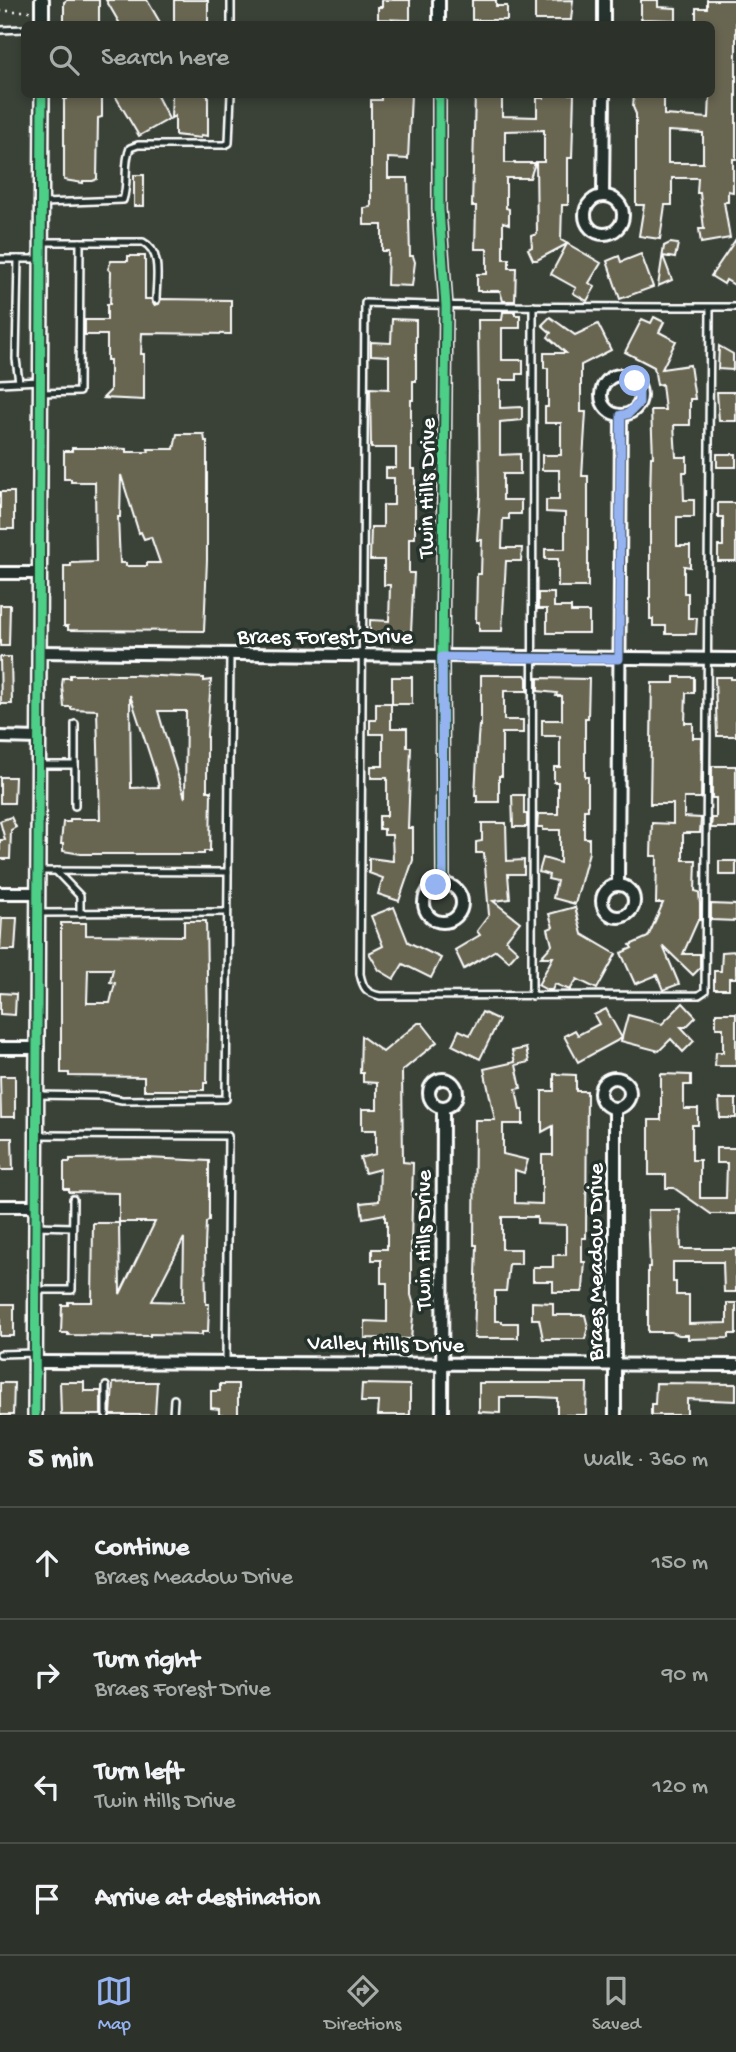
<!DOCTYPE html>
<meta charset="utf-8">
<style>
body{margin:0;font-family:"Gochi Hand",sans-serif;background:#343a32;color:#f1f3f6}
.stop{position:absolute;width:21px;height:21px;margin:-16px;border:5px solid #95b2f1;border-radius:50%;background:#fff}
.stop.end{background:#95b2f1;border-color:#fff;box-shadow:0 2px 7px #0008}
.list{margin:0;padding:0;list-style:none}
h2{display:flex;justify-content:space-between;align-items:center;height:91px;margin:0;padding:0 28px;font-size:30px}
h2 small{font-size:23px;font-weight:400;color:#a6aaa8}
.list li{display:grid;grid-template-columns:46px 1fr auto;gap:21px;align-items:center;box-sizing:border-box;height:112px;padding:0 28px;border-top:2px solid #484d47}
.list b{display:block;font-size:26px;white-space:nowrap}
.list p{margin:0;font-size:23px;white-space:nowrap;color:#a6aaa8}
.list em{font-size:23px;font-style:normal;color:#a6aaa8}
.icon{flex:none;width:38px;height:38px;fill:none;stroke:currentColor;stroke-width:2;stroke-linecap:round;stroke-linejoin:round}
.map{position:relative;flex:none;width:736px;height:1415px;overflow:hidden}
.search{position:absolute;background:#2c322a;box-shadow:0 4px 10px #0003;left:21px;right:21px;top:21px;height:77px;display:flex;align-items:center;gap:18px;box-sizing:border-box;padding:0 24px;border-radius:10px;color:#a6aaa8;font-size:26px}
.sheet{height:539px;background:#2c322a}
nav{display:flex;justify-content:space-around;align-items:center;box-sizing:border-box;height:98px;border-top:2px solid #484d47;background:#2c322a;font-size:19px;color:#a6aaa8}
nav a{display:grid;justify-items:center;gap:4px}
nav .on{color:#95b2f1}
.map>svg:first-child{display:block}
.building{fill:#676551;stroke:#fff;stroke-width:2;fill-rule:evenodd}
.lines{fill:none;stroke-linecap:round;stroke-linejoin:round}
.service-casing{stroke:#fff;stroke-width:10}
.minor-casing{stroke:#fff;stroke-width:16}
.tertiary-casing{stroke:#fff;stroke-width:18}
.path{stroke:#fff;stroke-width:2.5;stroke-dasharray:2 5;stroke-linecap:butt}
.service{stroke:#26332d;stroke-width:5}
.minor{stroke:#26332d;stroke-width:10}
.tertiary{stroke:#26332d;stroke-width:12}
.cycleway-casing{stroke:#26332d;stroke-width:13}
.cycleway{stroke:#4dcf88;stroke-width:9}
.route{stroke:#95b2f1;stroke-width:9}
.labels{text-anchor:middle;stroke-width:7;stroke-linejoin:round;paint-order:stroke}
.street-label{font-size:23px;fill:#fff;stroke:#26332d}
</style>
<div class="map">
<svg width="736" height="1415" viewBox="0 0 736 1415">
<rect width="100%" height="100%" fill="#3a4238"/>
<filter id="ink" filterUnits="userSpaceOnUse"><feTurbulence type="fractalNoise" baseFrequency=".0143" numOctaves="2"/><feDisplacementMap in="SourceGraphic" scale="14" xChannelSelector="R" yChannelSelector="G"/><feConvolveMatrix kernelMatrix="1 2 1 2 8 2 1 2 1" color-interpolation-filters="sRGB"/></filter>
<g filter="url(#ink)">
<g class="building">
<path d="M67 0H99V24H64V2Z"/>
<path d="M106 0H147L161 24H120Z"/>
<path d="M174 0H208V23L174 24Z"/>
<path d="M382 0H410V20L378 19V7H382Z"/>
<path d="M472 0H496V6H507V20H472Z"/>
<path d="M573 0 571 20H535V1Z"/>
<path d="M641 0H658V7L676 8V20L641 19Z"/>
<path d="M707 0H736V159H733V192L728 191V202H724L730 238 701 243 699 229H704L700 193H697L698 178H672V205H665L660 239 639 236 644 205H636V114L633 107 634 94 664 96V115L709 118 710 94H711V24H696V8H707ZM668 131 703 133V163H668Z"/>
<path d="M67 94H102V117L98 118 97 179 93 181H83V183L64 180V99H67Z"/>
<path d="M114 94H156L169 119 139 136Z"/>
<path d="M172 94H208V136L201 135V138L175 135V116L171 118Z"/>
<path d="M381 94H411L408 159 388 158V178H408L410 256H413L415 262 412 286 387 285 388 251H382V225H364V208L371 207V100H381Z"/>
<path d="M475 94 502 95V116L537 117V98H544V94H574L572 158H568V205H562L561 240 601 263 589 283 595 287 587 301 573 293 576 288 551 274 567 244 537 260H533L528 249 532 247 531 236 537 234 536 162H544V130L505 131V163H535L530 178H506V208L509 209V224L503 222V259H509V268H516L515 301H503L500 291H477V274H487V249H475L476 206H472Z"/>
<rect x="134" y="175" width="10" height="31"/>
<path d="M736 239V286L726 280 724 284 711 276Z"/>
<path d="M670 243 678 244 675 258 663 256 672 280 658 286 664 246Z"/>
<path d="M641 254 653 287 620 299 607 261 619 256 621 262Z"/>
<path d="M128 256H145V299H151L154 305 159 304 161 299 231 300V334L142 333 141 354H144V400L103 398 110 391V360H107V335H85V320H107V304H110L111 272 108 269 111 261H128Z"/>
<path d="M503 312H515V315H520V328H502V360H523V374H517V380H500V408L522 407V420L500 422V455L520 454V474H503V500H521V514H509V519H503L502 548H522L521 561H506L502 631H479V622H476L477 574H481L482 540H477L480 495 478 320H502Z"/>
<path d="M550 317 575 335 598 324 611 350 581 365V412H586L582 476H588V587H558V559H545V549H565V513L546 512V500H559V470H542V455H561V423H545V407H548V368H544V353H566L548 337 551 333 542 325Z"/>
<path d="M654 317 664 322 659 332 676 341 662 369 690 365 695 399H690V425H674L676 457H687V472H683L684 500H694V517H677V546H690V567L684 566V593H688V618H697L696 634H666V626H653V619H650V500L651 457H653L651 410H665L662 384 657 385 654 367 625 352 642 319 651 323Z"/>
<path d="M392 319 416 320V381H413V400H411V469H415V538H409V573H414L411 632 383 631V635H370V620L389 621 390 585H384V560H370L371 527H383V505H394V478H386V468H396V448H371L370 388 389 389V356L371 355V342L391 343Z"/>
<path d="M719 346 733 354V370L718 369Z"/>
<path d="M717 392H736V421H719Z"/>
<path d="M177 434H204L205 441H207V560L204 631 68 630V626H64V566H71V563L96 562 95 482H71V479H64V451H72V448H104L126 449V452H149L148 449H174ZM121 475 139 533 141 532 144 539 151 537 160 563H147V566H126V563H120L118 517H120Z"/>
<rect x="717" y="454" width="19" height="13"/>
<rect x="0" y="492" width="14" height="37"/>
<path d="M718 503H736V561H718V546H723V517H718Z"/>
<path d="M538 593H554V607H571V612H589V633H547V609H538Z"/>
<path d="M0 605H10L9 646H0Z"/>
<path d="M0 657H11L12 704H1Z"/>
<path d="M70 675H135L204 678V681L211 680 207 734V791H211L210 851H204V854H81L63 851V844H61L63 822H70V819H100L97 710 71 709V707H64L62 685 63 678H70ZM130 695 155 771 159 787 131 788ZM158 711H186L185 798 163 728Z"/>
<path d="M481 675H525L527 678V691H504V720H523V733H502V776H499V802H477V795H475L478 738 479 726H481Z"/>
<rect x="392" y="677" width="20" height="27"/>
<path d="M674 677H694V693H686L685 723H693V738H702L701 798H684V817L701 818 700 833H683V860H696L695 891 699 892 700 904V920H698L683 954H700V968L693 975 663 946 679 984 663 990 657 975 635 984 621 953 632 948 630 945 648 937 663 903H656L657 856H651L652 823 673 824V804H650L652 683H674Z"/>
<path d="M715 677H731V679H736V736H717Z"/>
<path d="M538 678 589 679 588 718H585V777H588V810H584V838H589V852L575 904 553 898 557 881 548 879 549 875 539 872 543 858 560 863V830H543V827H537L538 814H558V782H554V767H560V736H542V720H562V696H556L557 693 538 691Z"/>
<path d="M376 703H391V728H407V747H411L408 828H413V860L399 901 378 894 383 878 369 873V858L393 861 392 835H384V829H379V816H387V778H371V766H383V734H370V720H376Z"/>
<path d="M712 766H736V828H711L712 818H716V798H712Z"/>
<path d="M0 777H15L14 803H0Z"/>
<path d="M512 795H524V814H527V827H513Z"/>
<path d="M11 817 16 827 11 830 10 859H0V840H5L0 821Z"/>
<path d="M482 823H506L507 861 524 860V874H508L510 899 493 901 520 922 506 940 518 951 509 961 496 950 464 969 455 950 480 935 477 931 489 915 484 853H476V842L482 841Z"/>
<rect x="719" y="861" width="17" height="14"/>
<path d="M711 904 736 905V921L711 920Z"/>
<path d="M394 907 408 942 441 958 431 978 403 964 394 979 379 970 369 953 383 946 371 916Z"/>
<path d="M575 907 582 934 616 954 597 989 577 979 570 990 555 984 552 990H547L538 985 553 957H541L552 945 548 929 553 927 549 914Z"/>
<path d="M2 918H17L15 950H0Z"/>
<path d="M184 921H206L208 1026 207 1083H204V1090H144V1077L69 1076V1073H61V923H86V935L184 936ZM88 969H113L110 982 115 983 110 1003H87Z"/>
<path d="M736 951V978H729V989H714V971H721L722 952Z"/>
<path d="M0 993 16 994 15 1015 0 1014Z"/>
<path d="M683 1003 696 1017 686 1027H681L694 1041 683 1052 671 1039 659 1051 621 1041 628 1015 662 1024Z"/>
<path d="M606 1009 622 1038 578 1062 564 1036 575 1030 578 1035 599 1024 594 1015Z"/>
<path d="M482 1012 499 1020 480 1059 452 1045 459 1030 470 1035Z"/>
<path d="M716 1013H736V1066H715L716 1052H723V1028H716Z"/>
<path d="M418 1023H422L437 1042 402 1071 403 1162 413 1163 411 1245V1295L414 1305 411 1339 365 1338V1321L387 1322V1283H381V1260H372V1249H387V1221H385V1214L363 1218 361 1203 379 1201 380 1169 365 1173 360 1158 376 1154V1130H362V1109H377V1083L363 1082V1073H360L361 1036 383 1052Z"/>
<path d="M526 1048 529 1062 516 1065 521 1088 516 1089 520 1110H523V1124H503V1154L528 1160 524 1173 515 1170V1203L542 1204V1155H553V1126L542 1132V1091H554V1074L576 1075V1091H587L586 1238H582V1262H585L583 1289 582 1292H553V1281H533V1267H553V1255H566V1225L537 1224V1217H502V1249H521V1264H509L506 1291H495V1321H502V1323H518V1338H474L477 1245H474L475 1120H495L484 1069 515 1062 512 1051Z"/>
<path d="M661 1074 691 1075V1085H684V1109H698V1125H692V1160H700V1198H726L727 1163H716V1148H736V1214H711L674 1188H666V1175H649V1120H661Z"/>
<path d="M0 1076H15V1117H1Z"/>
<path d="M719 1099H736V1118H720Z"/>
<path d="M0 1138H12L13 1170H0Z"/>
<path d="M147 1158 209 1161V1221L206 1222 205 1247 206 1304H209L208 1332H202V1335L150 1334V1336L68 1335V1333H61L62 1305H68V1302H92L93 1223H119L120 1294 155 1222H119V1193L69 1192V1189H64V1162H70V1159ZM184 1238 183 1302 152 1301 163 1279Z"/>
<path d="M648 1210H680L681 1249H736V1292H724L723 1262H673V1282H676V1295H689V1324L727 1323V1303H736V1334H729V1338L688 1339V1335H679L671 1332H648V1267H650Z"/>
<path d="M532 1302 553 1303V1315H585L588 1327 585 1339H543L539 1319H532Z"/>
<rect x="0" y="1304" width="14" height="32"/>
<path d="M60 1382H84V1391H101V1415H61Z"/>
<path d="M131 1382H157L155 1415H111L113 1383Z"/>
<path d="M0 1383H14L13 1415H0Z"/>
<path d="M479 1383H587L586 1415H557V1398L538 1397H500V1413L479 1412Z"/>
<path d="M656 1383 736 1384V1401L687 1399V1415H651V1404H655Z"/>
<path d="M220 1384H238V1415H219V1409L211 1408V1391H220Z"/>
<path d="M362 1384 410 1385V1415H378L379 1402H361Z"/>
</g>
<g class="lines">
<g class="service-casing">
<g id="service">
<path d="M231 0V24"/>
<path d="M0 30 24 29"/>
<path d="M43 203 123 200C129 183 123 165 130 148L138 145H225L229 143 231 94"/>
<path d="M43 242H143C163 252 156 281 156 300"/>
<path d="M0 259H18"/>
<path d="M710 307 705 991 699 995 380 996C366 993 363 988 360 974L365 303C480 308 595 306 710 307H736"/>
<path d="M41 381 19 382 16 359 18 259H41"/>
<path d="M0 383 19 382"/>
<path d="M40 393 79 392 80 242"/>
<path d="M39 765H75"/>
<path d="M75 806V724"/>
<path d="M39 871 228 872"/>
<path d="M56 871 80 896V913"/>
<path d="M38 913 227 912"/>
<path d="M532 996 533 306"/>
<path d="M36 1095 102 1096 122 1100 226 1099 230 655"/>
<path d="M36 1135 228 1136 226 1361"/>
<path d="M37 1226 72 1227"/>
<path d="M36 1290H72L73 1199"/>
<path d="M0 1354 35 1353"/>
<path d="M106 1415V1386"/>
<path d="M173 1415 174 1399"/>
</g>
</g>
<g class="minor-casing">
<g id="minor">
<path d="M439 24V0"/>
<path d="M604 24V0"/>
<path d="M439 94V209L446 306 442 657 443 883"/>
<circle cx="604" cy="215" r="19"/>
<path d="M603 196 604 94"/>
<circle cx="621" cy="395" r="20"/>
<path d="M0 573H40"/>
<path d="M39 652 736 659"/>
<path d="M0 737 39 738"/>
<circle cx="443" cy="903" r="19"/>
<path d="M618 885 621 415"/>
<circle cx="618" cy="901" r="16"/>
<path d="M0 893H38"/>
<path d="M0 1048H37"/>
<circle cx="615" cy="1093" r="15"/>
<circle cx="443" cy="1093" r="14"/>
<path d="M0 1206H36"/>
<path d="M36 1362 736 1365"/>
<path d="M442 1415 443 1108"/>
<path d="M615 1415V1109"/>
</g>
</g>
<g class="tertiary-casing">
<g id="tertiary">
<path d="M42 24V0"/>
<path d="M35 1415 42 94"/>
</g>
</g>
<path class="path" d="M0 11H32"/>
<use href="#service" class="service"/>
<use href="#minor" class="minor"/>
<use href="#tertiary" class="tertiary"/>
<g class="cycleway-casing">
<g id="cycleway">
<path d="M439 94V209L446 306 442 657 443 883"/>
<path d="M35 1415 42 94"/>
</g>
</g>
<use href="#cycleway" class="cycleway"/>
</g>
</g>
<g class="lines" filter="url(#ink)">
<path class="route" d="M436 885 443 883 442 657 619 659 621 415 628 414 639 403V387L635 381"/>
</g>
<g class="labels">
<g class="street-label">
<text transform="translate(425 488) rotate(-89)" y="8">Twin Hills Drive</text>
<text x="325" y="643">Braes Forest Drive</text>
<text transform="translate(422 1240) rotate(-90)" y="8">Twin Hills Drive</text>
<text transform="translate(594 1262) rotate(-90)" y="8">Braes Meadow Drive</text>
<text transform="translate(386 1342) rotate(1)" y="8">Valley Hills Drive</text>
</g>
</g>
</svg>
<div class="stop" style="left:635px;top:381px"></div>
<div class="stop end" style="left:436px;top:885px"></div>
<div class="search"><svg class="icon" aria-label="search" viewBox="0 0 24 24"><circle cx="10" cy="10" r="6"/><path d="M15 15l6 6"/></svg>Search here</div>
</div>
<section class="sheet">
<h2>5 min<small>Walk · 360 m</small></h2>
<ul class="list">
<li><svg class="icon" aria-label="ahead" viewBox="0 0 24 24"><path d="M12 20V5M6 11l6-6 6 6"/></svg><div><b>Continue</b><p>Braes Meadow Drive</p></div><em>150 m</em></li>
<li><svg class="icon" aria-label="right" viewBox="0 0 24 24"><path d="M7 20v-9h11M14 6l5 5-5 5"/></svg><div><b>Turn right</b><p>Braes Forest Drive</p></div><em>90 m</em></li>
<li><svg class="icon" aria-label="left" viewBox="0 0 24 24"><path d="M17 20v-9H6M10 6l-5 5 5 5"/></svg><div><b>Turn left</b><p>Twin Hills Drive</p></div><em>120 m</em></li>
<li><svg class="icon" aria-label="arrive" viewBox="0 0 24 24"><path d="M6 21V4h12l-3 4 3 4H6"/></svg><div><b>Arrive at destination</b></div></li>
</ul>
</section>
<nav>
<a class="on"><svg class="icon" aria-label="map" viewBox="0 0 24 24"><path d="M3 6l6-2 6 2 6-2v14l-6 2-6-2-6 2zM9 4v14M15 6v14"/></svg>Map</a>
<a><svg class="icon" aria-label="directions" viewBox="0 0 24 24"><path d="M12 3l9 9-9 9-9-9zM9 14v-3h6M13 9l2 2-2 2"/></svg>Directions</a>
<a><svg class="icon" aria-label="saved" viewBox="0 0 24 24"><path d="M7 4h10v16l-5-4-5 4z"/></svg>Saved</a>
</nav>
